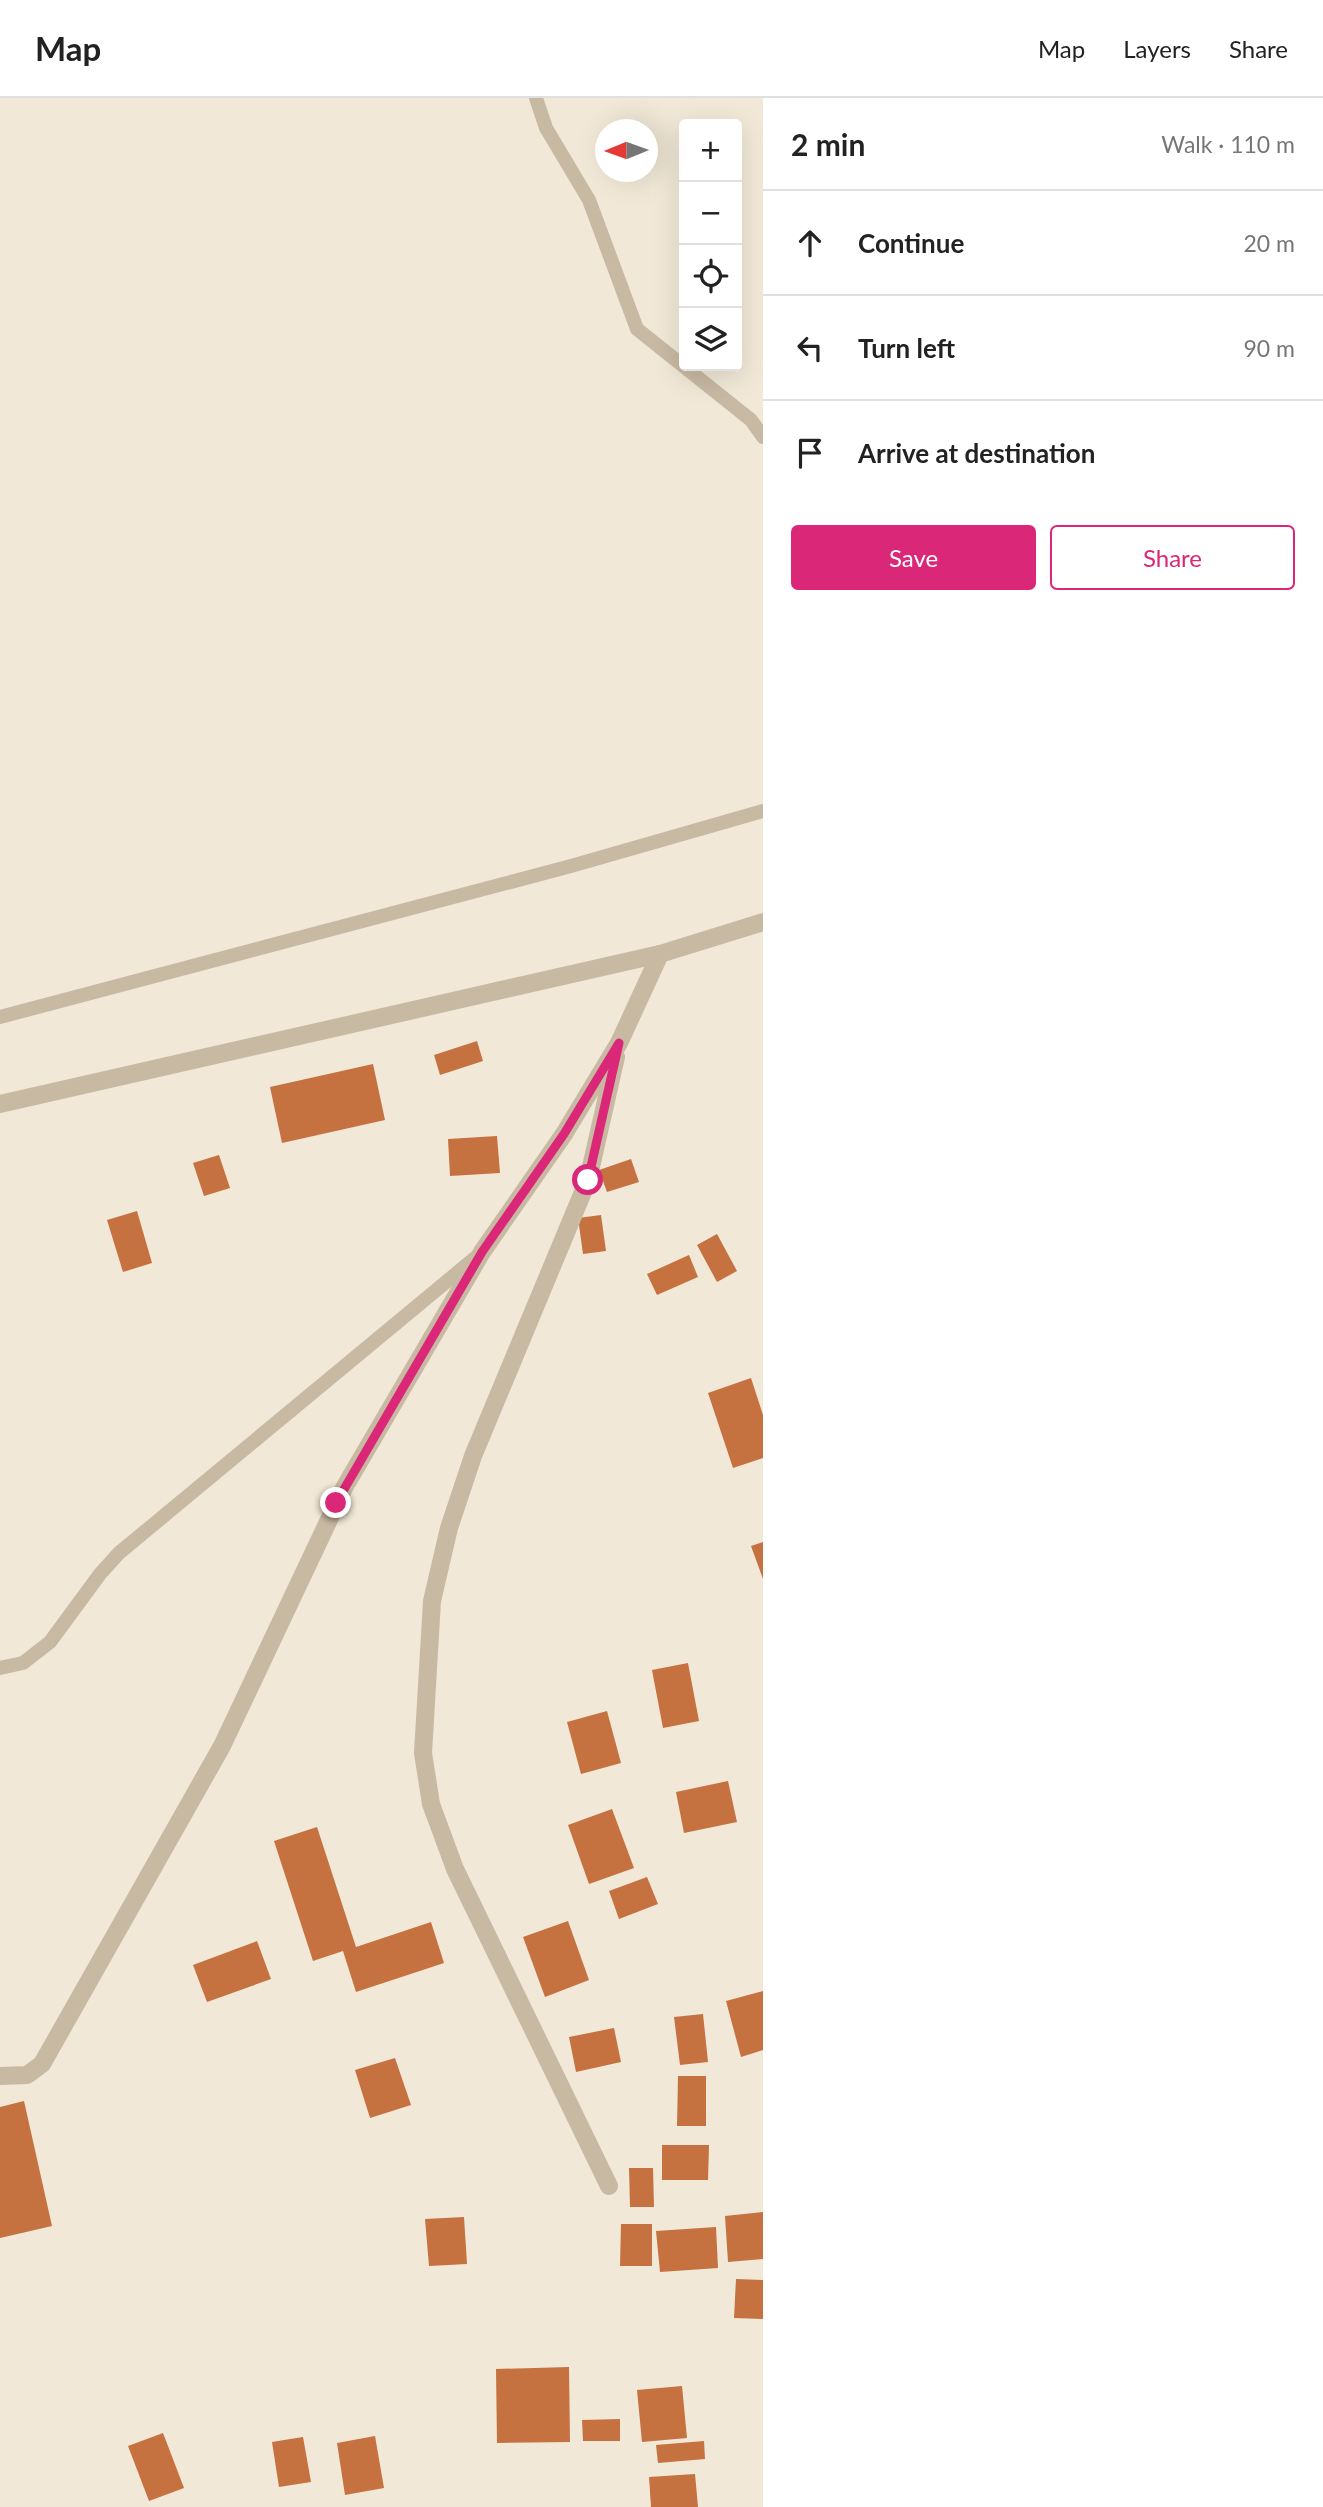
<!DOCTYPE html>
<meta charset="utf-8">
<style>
body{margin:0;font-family:Lato,sans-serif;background:#f2f2f2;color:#222}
.controls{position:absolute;right:21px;top:21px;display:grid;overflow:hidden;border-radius:7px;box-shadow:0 7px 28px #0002}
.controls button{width:63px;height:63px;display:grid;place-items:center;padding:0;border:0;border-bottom:2px solid #e0e0e0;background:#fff;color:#222;font:35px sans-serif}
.compass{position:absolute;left:595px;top:21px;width:63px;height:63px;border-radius:50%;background:#fff;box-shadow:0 7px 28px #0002;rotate:269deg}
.stop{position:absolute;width:21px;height:21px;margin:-16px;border:5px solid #db2777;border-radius:50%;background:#fff}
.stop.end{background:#db2777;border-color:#fff;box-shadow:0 2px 7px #0008}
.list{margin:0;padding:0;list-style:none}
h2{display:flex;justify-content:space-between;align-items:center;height:91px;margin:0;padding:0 28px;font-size:30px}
h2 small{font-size:23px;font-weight:400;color:#767676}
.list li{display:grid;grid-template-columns:46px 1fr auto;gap:21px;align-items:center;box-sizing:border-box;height:105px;padding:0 28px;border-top:2px solid #e0e0e0}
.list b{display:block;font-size:26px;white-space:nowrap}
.list em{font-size:23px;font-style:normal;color:#767676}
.actions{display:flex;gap:14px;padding:21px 28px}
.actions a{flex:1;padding:16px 0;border:2px solid #db2777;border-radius:7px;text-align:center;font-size:24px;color:#db2777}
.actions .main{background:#db2777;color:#fff}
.icon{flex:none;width:38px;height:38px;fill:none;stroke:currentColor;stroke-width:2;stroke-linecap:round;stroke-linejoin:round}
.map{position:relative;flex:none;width:763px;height:2409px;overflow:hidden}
header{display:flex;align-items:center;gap:42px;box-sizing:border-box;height:98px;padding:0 35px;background:#fff;border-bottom:2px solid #e0e0e0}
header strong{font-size:33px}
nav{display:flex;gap:38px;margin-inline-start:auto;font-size:24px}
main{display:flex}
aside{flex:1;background:#fff}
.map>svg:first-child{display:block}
.building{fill:#c67140}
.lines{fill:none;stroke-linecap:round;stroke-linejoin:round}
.service{stroke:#c8b9a3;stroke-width:14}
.minor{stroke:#c8b9a3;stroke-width:18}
.tertiary{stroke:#c8b9a3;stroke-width:18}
.route{stroke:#db2777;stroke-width:9}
</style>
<header>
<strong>Map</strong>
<nav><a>Map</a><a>Layers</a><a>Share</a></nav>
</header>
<main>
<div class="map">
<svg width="763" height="2409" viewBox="0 0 763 2409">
<rect width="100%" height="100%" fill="#f1e8d7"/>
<g class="building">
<path d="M477 943 483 963 440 977 434 957Z"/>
<path d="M373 966 385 1022 282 1045 270 989Z"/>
<path d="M497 1038 500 1075 450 1078 448 1041Z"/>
<path d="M219 1057 230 1090 204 1098 193 1065Z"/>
<path d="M631 1061 639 1084 607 1094 599 1072Z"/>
<path d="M137 1113 152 1165 123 1174 107 1122Z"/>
<path d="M601 1117 606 1153 583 1156 578 1120Z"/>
<path d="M717 1136 737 1173 717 1184 697 1147Z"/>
<path d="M689 1157 698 1179 657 1197 647 1176Z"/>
<path d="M751 1280 763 1317V1360L733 1370 708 1295Z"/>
<path d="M763 1444V1481L751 1448Z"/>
<path d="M688 1565 699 1623 663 1630 652 1572Z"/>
<path d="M607 1613 621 1665 581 1676 567 1624Z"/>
<path d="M728 1683 737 1724 684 1735 676 1694Z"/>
<path d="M612 1711 634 1770 589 1786 568 1727Z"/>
<path d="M317 1729 356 1849 431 1824 444 1865 356 1894 343 1853 313 1863 274 1743Z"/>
<path d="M647 1779 658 1806 619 1821 609 1793Z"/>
<path d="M568 1823 589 1882 545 1899 523 1839Z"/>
<path d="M257 1843 271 1881 207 1904 193 1867Z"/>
<path d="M763 1893V1952L741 1959 726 1903Z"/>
<path d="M703 1916 708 1964 680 1967 674 1919Z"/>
<path d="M614 1930 621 1964 576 1974 569 1939Z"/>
<path d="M395 1960 411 2007 370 2020 355 1972Z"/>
<path d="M678 1978H706V2028H677Z"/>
<path d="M24 2003 52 2128 0 2140V2009Z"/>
<path d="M662 2047H709L708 2082H662Z"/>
<path d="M629 2070H653L654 2109H630Z"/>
<path d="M763 2114V2161L728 2164 725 2118Z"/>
<path d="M464 2119 467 2166 429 2168 425 2121Z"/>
<path d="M621 2126H652V2168H620Z"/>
<path d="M716 2129 718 2170 660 2174 656 2133Z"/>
<path d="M736 2181 763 2182V2221L734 2220Z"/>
<path d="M569 2269 570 2344 497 2345 496 2271Z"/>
<path d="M682 2288 687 2340 642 2344 637 2292Z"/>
<path d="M620 2321V2343H583L582 2322Z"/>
<path d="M163 2335 184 2390 149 2403 128 2348Z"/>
<path d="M375 2338 384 2390 345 2397 337 2345Z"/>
<path d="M303 2339 311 2384 279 2389 272 2344Z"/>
<path d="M704 2343 705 2361 658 2365 656 2347Z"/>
<path d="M695 2376 698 2409H651L649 2379Z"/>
</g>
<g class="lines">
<g class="service">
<path d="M536 0 546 30 589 102 637 231 751 322 763 339"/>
<path d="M0 919 571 768 763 713"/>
<path d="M0 1570 23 1565 50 1544 100 1476 119 1455 475 1160"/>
</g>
<g class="minor">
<path d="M0 1978 27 1977 42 1966 222 1648 344 1390 482 1154 564 1036 619 945 660 856"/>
<path d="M609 2088 455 1771 431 1706 423 1655 432 1503 449 1430 473 1358 588 1082 616 959"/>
</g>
<path class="tertiary" d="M0 1006 660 856 763 824"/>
</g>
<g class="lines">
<path class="route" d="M336 1405 482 1154 564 1036 619 945 588 1082"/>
</g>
</svg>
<div class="controls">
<button>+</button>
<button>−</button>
<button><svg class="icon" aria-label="locate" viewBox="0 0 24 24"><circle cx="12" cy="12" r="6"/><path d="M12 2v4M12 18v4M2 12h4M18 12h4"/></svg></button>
<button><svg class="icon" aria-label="layers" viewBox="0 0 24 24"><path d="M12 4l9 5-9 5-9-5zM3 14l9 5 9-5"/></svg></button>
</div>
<svg class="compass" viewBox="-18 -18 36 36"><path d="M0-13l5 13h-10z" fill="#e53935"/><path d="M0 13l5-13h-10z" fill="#767676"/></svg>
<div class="stop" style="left:588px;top:1082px"></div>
<div class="stop end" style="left:336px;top:1405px"></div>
</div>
<aside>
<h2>2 min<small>Walk · 110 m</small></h2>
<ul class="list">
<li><svg class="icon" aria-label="ahead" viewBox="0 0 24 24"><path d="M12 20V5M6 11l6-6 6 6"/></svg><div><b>Continue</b></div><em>20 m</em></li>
<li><svg class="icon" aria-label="left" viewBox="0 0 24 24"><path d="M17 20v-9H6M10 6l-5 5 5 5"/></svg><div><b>Turn left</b></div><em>90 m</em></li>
<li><svg class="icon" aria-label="arrive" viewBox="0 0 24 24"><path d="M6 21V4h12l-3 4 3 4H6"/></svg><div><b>Arrive at destination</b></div></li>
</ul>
<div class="actions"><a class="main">Save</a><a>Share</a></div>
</aside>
</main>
